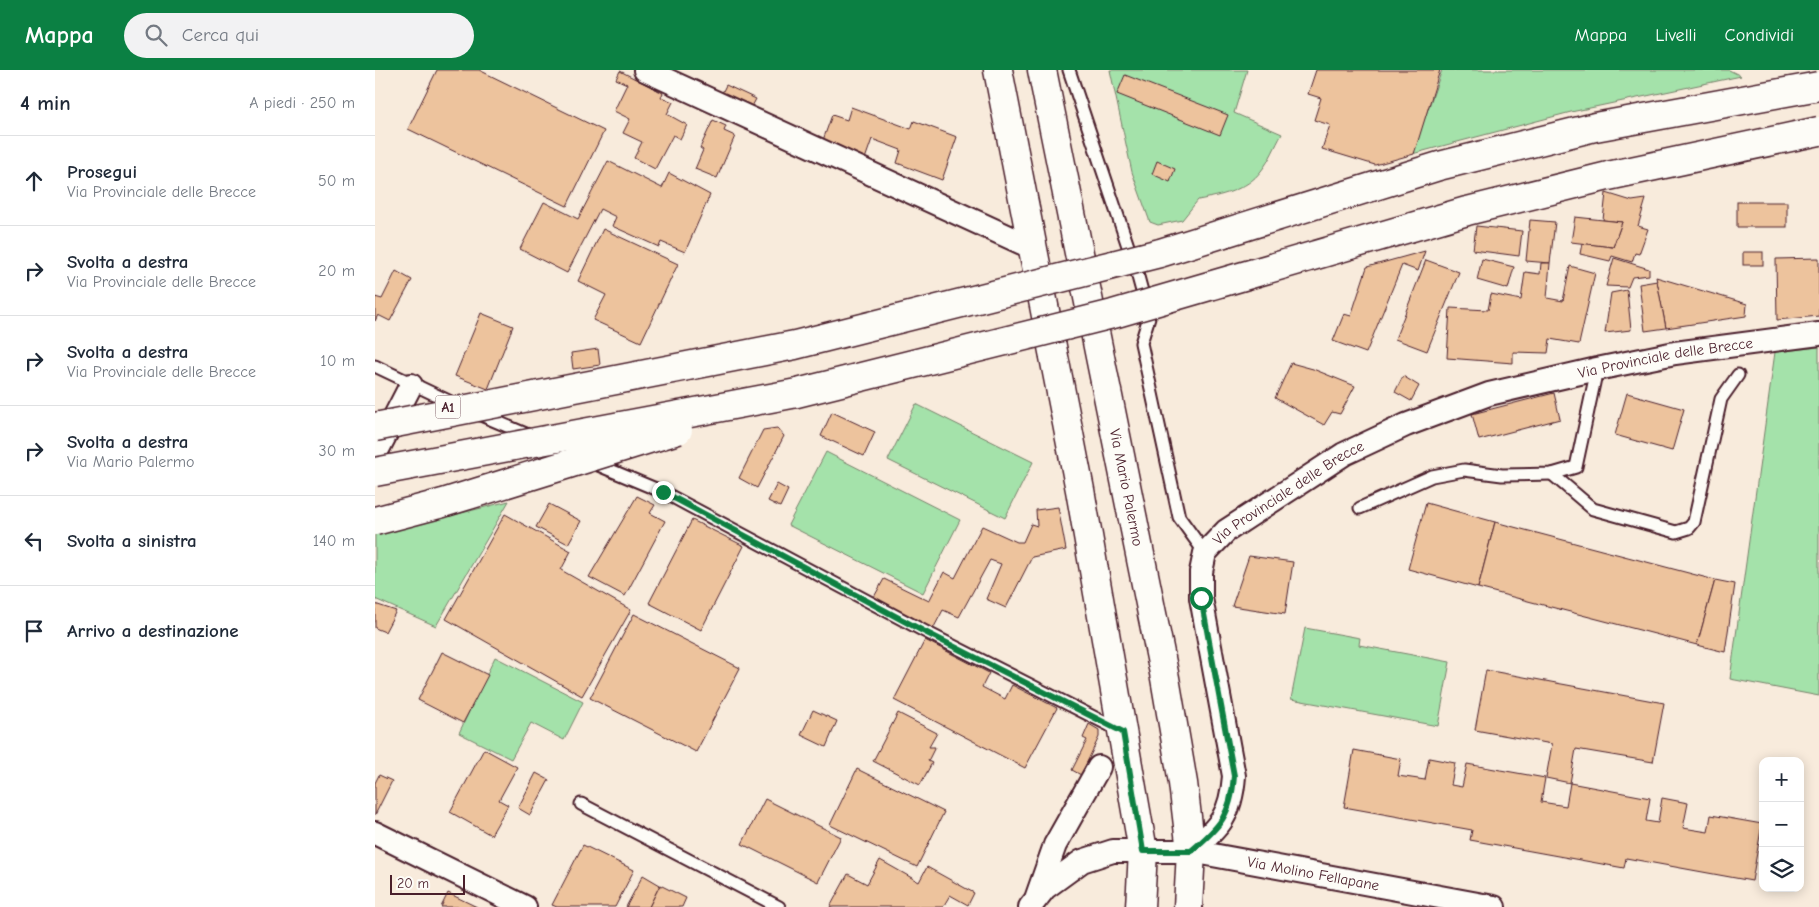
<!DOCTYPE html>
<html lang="it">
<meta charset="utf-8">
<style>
body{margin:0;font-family:"Comic Neue",sans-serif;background:#f2f2f3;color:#1f2937}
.controls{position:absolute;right:15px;bottom:15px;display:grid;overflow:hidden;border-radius:10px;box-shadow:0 2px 12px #0003}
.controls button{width:45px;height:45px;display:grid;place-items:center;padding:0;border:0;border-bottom:1px solid #e0e1e3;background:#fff;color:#1f2937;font:25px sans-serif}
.scale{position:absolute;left:15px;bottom:12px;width:75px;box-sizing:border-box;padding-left:5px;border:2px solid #4a1f2b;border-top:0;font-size:14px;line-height:18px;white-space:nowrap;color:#4a1f2b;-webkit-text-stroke:4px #fdfcf7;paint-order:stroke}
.stop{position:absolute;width:15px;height:15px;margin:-11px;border:4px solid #0b8043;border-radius:50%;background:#fff}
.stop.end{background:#0b8043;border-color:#fff;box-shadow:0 1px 5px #0008}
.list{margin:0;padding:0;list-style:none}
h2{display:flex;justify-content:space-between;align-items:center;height:65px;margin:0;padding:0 20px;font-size:21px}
h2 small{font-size:16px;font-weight:400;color:#747a83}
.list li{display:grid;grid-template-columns:32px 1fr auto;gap:15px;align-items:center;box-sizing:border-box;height:90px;padding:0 20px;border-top:1px solid #e0e1e3}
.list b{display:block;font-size:19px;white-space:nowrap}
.list p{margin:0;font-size:16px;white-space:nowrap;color:#747a83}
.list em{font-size:16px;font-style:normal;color:#747a83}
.icon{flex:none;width:28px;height:28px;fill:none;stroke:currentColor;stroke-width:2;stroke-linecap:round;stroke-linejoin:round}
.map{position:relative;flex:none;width:1444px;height:837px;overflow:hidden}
header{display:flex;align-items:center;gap:30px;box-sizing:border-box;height:70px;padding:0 25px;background:#0b8043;color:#fff}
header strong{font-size:24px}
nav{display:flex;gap:28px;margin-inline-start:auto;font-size:18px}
.search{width:350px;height:45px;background:#f2f2f3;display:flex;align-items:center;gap:12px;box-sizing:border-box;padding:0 18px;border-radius:28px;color:#747a83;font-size:19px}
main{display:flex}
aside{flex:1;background:#fff}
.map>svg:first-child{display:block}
.green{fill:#a4e2aa;stroke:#77806a}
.building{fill:#edc39d;stroke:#4a1f2b}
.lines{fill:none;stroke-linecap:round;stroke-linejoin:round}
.lane-casing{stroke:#4a1f2b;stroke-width:15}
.street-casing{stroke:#4a1f2b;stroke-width:26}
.secondary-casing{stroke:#4a1f2b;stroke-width:31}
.lane{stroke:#fdfcf7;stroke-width:11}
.street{stroke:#fdfcf7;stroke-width:22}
.secondary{stroke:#fdfcf7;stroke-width:28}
.highway-bridge-casing{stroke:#4a1f2b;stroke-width:31;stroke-linecap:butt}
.highway-bridge{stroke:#fdfcf7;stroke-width:28}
.route{stroke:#0b8043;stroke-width:6}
.labels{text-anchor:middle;stroke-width:4;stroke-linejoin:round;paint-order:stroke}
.shield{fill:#fdfcf7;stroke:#806168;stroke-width:1}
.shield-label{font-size:14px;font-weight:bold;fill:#4a1f2b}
.street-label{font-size:15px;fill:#4a1f2b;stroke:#fdfcf7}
</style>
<header>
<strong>Mappa</strong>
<div class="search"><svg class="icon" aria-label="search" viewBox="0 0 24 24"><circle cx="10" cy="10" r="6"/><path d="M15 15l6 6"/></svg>Cerca qui</div>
<nav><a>Mappa</a><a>Livelli</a><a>Condividi</a></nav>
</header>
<main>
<aside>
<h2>4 min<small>A piedi · 250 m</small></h2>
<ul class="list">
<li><svg class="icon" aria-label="ahead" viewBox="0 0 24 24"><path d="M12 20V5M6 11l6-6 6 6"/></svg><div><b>Prosegui</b><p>Via Provinciale delle Brecce</p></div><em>50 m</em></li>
<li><svg class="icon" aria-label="right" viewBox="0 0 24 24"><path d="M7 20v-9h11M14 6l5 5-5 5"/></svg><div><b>Svolta a destra</b><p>Via Provinciale delle Brecce</p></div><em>20 m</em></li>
<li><svg class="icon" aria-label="right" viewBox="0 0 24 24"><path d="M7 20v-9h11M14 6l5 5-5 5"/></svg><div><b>Svolta a destra</b><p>Via Provinciale delle Brecce</p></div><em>10 m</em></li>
<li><svg class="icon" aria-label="right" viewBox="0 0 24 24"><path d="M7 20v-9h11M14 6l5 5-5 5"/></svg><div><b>Svolta a destra</b><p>Via Mario Palermo</p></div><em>30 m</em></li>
<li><svg class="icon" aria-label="left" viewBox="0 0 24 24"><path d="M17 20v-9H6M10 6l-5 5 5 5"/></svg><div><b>Svolta a sinistra</b></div><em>140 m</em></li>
<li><svg class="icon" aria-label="arrive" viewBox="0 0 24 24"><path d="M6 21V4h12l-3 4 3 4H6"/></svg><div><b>Arrivo a destinazione</b></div></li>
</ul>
</aside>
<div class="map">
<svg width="1444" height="837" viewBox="0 0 1444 837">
<rect width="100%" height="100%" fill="#f8ebdc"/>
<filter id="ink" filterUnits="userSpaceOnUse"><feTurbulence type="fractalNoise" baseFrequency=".02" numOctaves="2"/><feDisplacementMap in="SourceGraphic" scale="10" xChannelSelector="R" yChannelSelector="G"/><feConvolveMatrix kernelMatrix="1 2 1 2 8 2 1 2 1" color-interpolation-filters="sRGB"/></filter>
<g filter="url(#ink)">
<g class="green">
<path d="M735 0H872L859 43 907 64C900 76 895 90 886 101 872 120 845 126 823 130L807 150 783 155 775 152 757 102Z"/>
<path d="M1067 0H1354L1366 6 1196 42 1037 84Z"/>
<path d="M1444 277V626L1355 609 1400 282Z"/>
<path d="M541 334 658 392 630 448 513 390Z"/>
<path d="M451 382 585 450 548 523 413 455Z"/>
<path d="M134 431 61 556 0 529V465Z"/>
<path d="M930 558 985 568 984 575 1075 592 1063 656 916 629Z"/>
<path d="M120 587 208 632 189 670 156 653 136 689 84 663Z"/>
</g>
<g class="building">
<path d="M62 0H104L229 61 192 136 33 59Z"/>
<path d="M941 0H1065L1039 84 1000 95 947 79 955 55 939 50 946 28 933 24Z"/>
<path d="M245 1 288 23 286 27 298 32 292 44 312 55 305 69 298 65 280 99 259 88 267 72 248 63 255 49 239 41 252 14 241 9Z"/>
<path d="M750 5 853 45 845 65 742 24Z"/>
<path d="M351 15 381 29 373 44 344 29Z"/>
<path d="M476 37 536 59 539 51 582 67 567 110 522 93 526 80 497 69 490 89 447 73 457 45 472 50Z"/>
<path d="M338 50 351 56 349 61 360 66 342 108 320 99 328 80 325 78Z"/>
<path d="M233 91 287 118 294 103 335 125 310 182 286 172 284 177 237 156 241 147 225 139 192 203 145 179 169 132 203 149Z"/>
<path d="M782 91 800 99 795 112 777 104Z"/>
<path d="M1231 123 1257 131 1271 129 1263 156 1273 159 1264 184 1260 183 1257 192 1237 186 1235 191 1205 184 1207 173 1238 177 1247 152 1228 150Z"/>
<rect x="1362" y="132" width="50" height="25"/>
<path d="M1200 147 1247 152 1238 177 1196 172Z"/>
<path d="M1155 150 1180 152 1175 193 1151 191Z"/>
<path d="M1101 156 1147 161 1144 186 1098 180Z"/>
<path d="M228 159 303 194 266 272 218 250 231 225 203 211Z"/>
<path d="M1050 181 1043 201 1027 195 991 283 958 271 969 244 976 246 992 197Z"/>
<rect x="1368" y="182" width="20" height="13"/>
<path d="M1239 188 1274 199V205L1257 207 1253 217 1231 216Z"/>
<path d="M1444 188V246L1402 250 1401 189Z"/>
<path d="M1107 189 1139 197 1133 219 1102 210Z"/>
<path d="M1051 190 1084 202 1052 281 1020 269Z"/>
<path d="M1166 193H1175L1172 228 1188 231 1195 196 1220 203 1204 274 1175 269 1173 283 1138 282V293L1072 288 1075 238 1113 240 1116 224 1146 230 1150 202 1165 204Z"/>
<path d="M21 201 37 210 15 251 3 245 0 251V227L7 229Z"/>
<path d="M1281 207 1372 234 1371 246 1291 258Z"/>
<path d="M1282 211 1291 258 1270 261 1264 214Z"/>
<path d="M1252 220 1256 260 1230 263 1236 223Z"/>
<path d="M106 243 138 256 113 319 80 306Z"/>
<path d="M223 279 225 295 198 299 196 283Z"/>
<path d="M916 293 938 299 980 316 965 344 957 342 949 355 900 328Z"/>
<path d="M1028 306 1044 316 1036 331 1020 322Z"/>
<path d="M1179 323 1185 349 1104 370 1097 344Z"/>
<path d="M1252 323 1309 339 1297 381 1240 365Z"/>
<path d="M457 342 500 362 489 386 446 366Z"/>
<path d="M402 358 409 366 382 418 364 408 388 360Z"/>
<path d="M402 414 413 420 405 437 393 431Z"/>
<path d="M262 426 280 435 275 443 290 451 250 526 214 507Z"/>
<path d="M1051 433 1120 452 1103 518 1033 499Z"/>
<path d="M174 434 206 451 193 474 161 457Z"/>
<path d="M683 437 691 480 657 487 631 538 611 529 626 494 615 490 584 547 568 540 558 559 499 527 509 509 554 531 569 502 580 508 607 456 642 472H648L656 454 662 456 661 440Z"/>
<path d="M130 444 196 481 186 500 256 540 207 626 71 549Z"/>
<path d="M317 450 369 476 326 560 274 533Z"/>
<path d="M1120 452 1340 510 1322 575 1103 518Z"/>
<path d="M874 486 918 492 910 544 857 536Z"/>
<path d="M1340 510 1360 514 1350 582 1322 575Z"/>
<path d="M0 534 21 541 10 562 0 558Z"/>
<path d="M259 544 365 598 321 682 215 628Z"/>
<path d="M550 570 614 603 607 617 630 629 637 615 682 638 650 698 519 630Z"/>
<path d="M67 582 113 605 88 653 43 630Z"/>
<path d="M1111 600 1289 633 1278 692 1201 679 1195 713 1171 708 1177 674 1100 660Z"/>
<path d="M438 640 462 651 451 677 426 665Z"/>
<path d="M523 643 562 663 554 677H560L553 691 557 693 545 715 498 691Z"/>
<path d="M714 654 724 660V667L706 705 697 700 712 670 708 668Z"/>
<path d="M109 679 142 697 124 730 133 735 116 765 75 742Z"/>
<path d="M979 680 1026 689 1023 706 1050 710 1054 688 1080 693 1076 715 1087 717 1092 694 1170 708 1166 732 1191 736 1195 713 1275 728 1271 751 1283 753 1287 728 1313 733 1308 758 1333 762 1336 745 1387 754 1377 811 1251 788 1249 798 1095 770 1097 760 969 737Z"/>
<path d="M482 699 569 742 542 797 455 755Z"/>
<path d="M161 703 174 710 155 745 143 738Z"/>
<path d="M4 705 17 711 0 745V713Z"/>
<path d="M390 729 466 767 443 812 367 774Z"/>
<path d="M208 775 259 800 240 837H182L177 835Z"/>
<path d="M505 790 544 812 552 797 599 823 593 835 575 825 568 837H455L473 804 492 814Z"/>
<path d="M268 805 285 815 274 837H251Z"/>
<path d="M285 815 311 828 307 837H274Z"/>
<path d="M73 823 102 837H66Z"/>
</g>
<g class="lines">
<g class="lane-casing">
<g id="lane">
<path d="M694 0 762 203 774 247 766 273 804 447 830 483"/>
<path d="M0 296 82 335"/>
<path d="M101 343 158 367"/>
<path d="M216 392 288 422 549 561 744 660"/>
<path d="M1177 404 1218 439 1301 462 1314 458 1319 452 1346 329 1363 305"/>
<path d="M985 438 1057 406 1089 400 1127 405 1177 404 1201 397 1222 299"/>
<path d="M206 734 404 837"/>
</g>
</g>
<g class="street-casing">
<g id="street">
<path d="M270 0 658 178"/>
<path d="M0 385 36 315"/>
<path d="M0 763 150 837"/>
<path id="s1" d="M816 781C845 757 856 745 859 706L826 528V502L830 483 851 461 969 384 1031 355 1114 324 1222 299 1300 283 1444 264"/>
<path d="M662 826 680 775 724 697"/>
<path id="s2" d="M655 837 670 818 707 791 738 781H816L1119 837"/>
</g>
</g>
<g class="secondary-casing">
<g id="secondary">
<path d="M623 0 705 420 768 781 765 837"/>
<path id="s3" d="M667 0 790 608 808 713 816 781 813 837"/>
</g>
</g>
<use href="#lane" class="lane"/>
<use href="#street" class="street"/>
<use href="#secondary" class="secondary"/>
<g class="highway-bridge-casing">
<g id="highway-bridge">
<path d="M0 357 420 275 785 183 1064 96 1220 57 1444 16"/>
<path d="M0 402 422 323 738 244 1092 141 1233 106 1444 61"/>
<path d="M0 451 68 433 303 360"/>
</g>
</g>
<use href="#highway-bridge" class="highway-bridge"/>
</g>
</g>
<g class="lines" filter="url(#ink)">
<path class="route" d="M288 422 548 561 748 662 768 781H816C845 757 856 745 859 706L826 528"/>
</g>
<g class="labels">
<rect class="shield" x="60.5" y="325.5" width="25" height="23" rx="4"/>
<g class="shield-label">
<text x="73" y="342">A1</text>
</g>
<g class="street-label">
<text dy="5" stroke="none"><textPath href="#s1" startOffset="825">Via Provinciale delle Brecce</textPath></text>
<text dy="5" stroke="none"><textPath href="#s3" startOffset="426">Via Mario Palermo</textPath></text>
<text dy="5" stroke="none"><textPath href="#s1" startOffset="420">Via Provinciale delle Brecce</textPath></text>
<text dy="5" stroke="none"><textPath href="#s2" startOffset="305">Via Molino Fellapane</textPath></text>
</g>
</g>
</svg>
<div class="controls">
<button>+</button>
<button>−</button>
<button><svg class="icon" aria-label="layers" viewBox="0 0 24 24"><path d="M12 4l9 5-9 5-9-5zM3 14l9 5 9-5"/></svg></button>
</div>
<div class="scale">20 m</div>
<div class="stop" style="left:826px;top:528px"></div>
<div class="stop end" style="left:288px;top:422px"></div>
</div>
</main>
